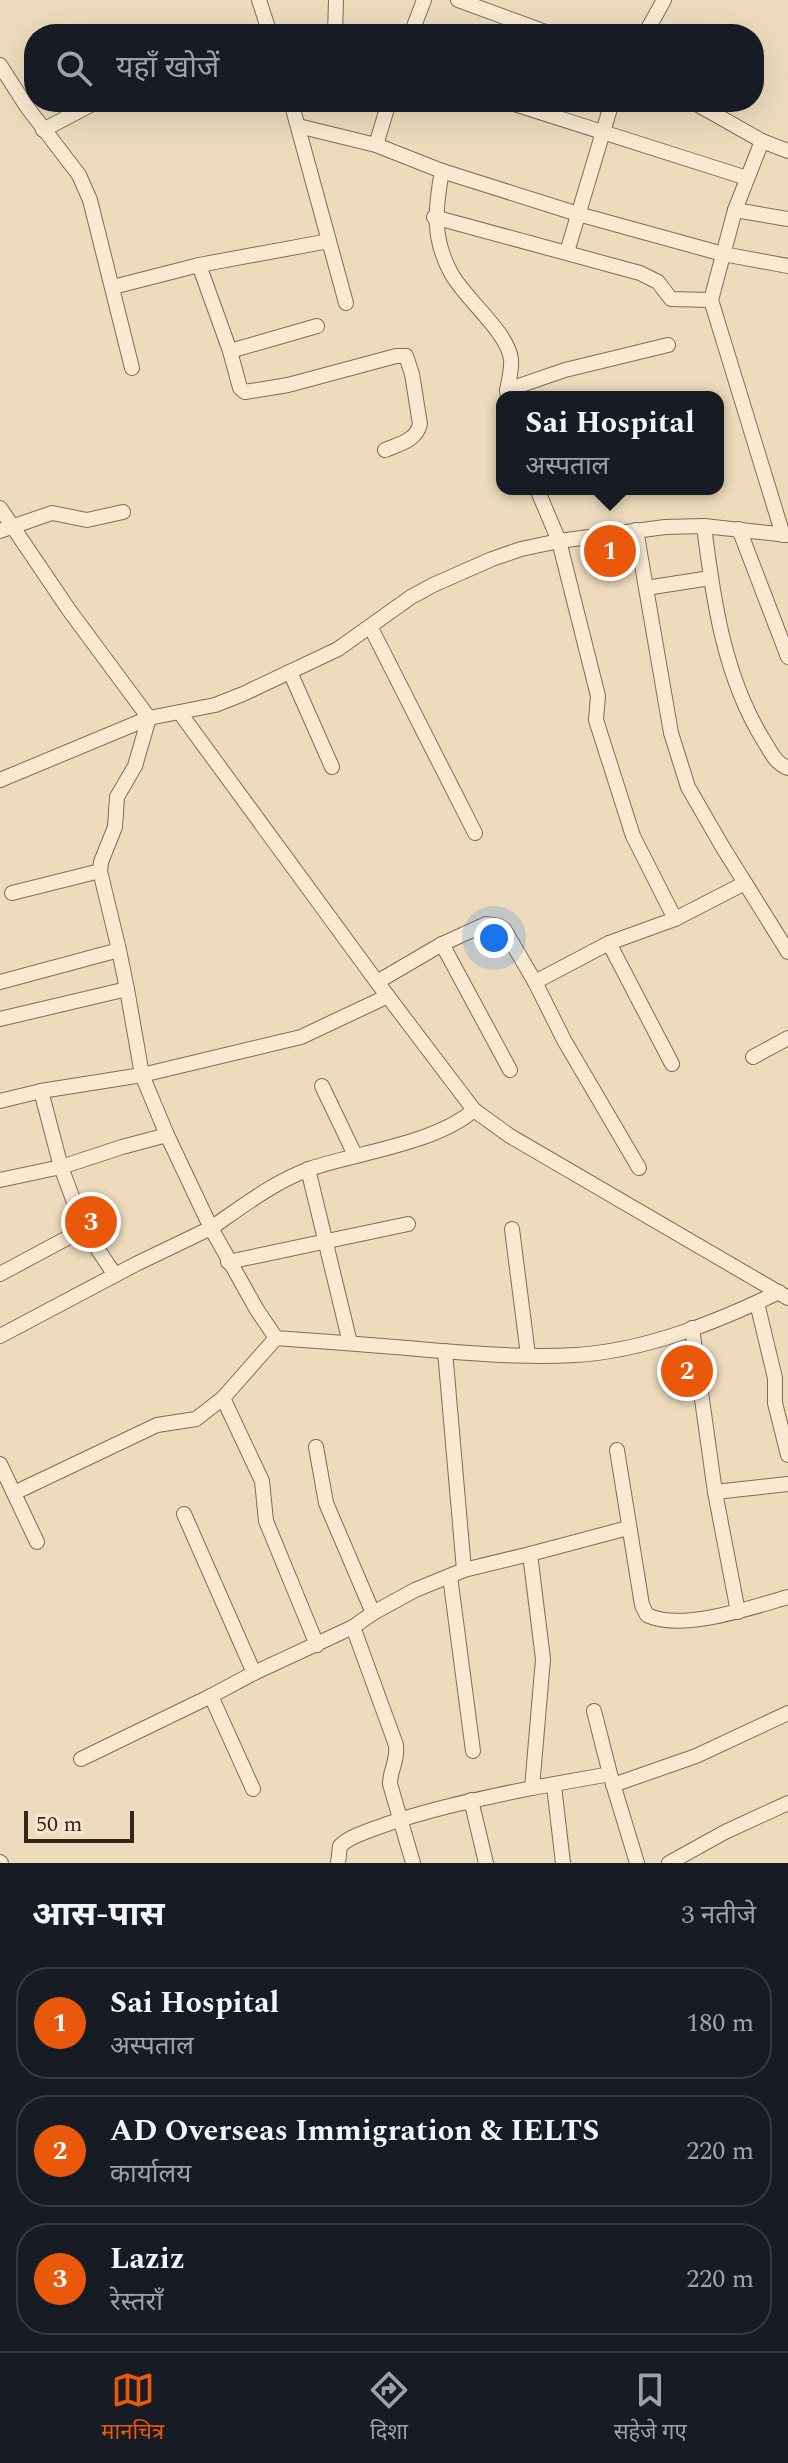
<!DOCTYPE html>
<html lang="hi">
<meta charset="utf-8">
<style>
body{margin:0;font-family:Spectral,"Noto Sans Devanagari",serif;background:#20242c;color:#f1f3f6}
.scale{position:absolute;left:24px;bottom:20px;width:110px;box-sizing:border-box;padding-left:8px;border:4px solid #33251b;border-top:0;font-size:22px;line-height:28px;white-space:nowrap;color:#33251b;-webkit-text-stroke:6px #f4e5cc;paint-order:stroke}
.you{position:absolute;left:494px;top:938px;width:28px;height:28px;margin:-20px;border:6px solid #fff;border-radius:50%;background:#1a73e8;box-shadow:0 0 0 12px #1a73e833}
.badge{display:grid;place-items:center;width:52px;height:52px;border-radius:50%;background:#ea580c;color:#fff;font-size:26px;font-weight:700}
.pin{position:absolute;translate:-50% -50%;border:4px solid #fff;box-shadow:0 2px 8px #0006}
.popup{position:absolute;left:496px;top:391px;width:228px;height:104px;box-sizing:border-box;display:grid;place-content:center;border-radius:16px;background:#171b24;filter:drop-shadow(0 2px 6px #0005);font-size:26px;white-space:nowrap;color:#9ea1a6}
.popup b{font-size:30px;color:#f1f3f6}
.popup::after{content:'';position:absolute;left:50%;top:100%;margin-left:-16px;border:16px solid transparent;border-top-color:#171b24}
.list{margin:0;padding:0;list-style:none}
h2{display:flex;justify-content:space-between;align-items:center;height:104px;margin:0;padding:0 32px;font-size:34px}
h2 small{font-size:26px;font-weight:400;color:#9ea1a6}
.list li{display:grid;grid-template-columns:52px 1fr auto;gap:24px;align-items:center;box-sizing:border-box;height:112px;margin:0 16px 16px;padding:0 16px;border:2px solid #363941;border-radius:32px}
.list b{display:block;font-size:30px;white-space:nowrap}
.list p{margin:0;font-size:26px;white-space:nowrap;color:#9ea1a6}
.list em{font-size:26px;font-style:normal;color:#9ea1a6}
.icon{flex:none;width:44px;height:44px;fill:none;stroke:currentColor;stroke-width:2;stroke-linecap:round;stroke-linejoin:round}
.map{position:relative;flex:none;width:788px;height:1863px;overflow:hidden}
.search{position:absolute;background:#171b24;box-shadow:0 8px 32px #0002;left:24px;right:24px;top:24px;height:88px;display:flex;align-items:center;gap:20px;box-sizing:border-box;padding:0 28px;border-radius:32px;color:#9ea1a6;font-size:30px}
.sheet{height:488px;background:#171b24}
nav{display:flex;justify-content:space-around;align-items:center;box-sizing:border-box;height:112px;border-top:2px solid #363941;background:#171b24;font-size:22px;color:#9ea1a6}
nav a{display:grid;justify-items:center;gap:4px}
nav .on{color:#ea580c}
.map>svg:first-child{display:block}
.building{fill:url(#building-hatch);stroke:#82533c;stroke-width:2}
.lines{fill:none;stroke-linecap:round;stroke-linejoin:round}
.street-casing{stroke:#846b56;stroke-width:16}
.street{stroke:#f8e9cf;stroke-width:14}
</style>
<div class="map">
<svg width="788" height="1863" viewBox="0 0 788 1863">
<defs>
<pattern id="building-hatch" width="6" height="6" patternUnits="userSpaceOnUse" patternTransform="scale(2)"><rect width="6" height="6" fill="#cb9072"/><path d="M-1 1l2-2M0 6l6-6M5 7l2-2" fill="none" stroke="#a5755d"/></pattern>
</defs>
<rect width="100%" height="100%" fill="#eddbbc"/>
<path class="building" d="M620 548 625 566 595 574 590 557Z"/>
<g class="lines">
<g class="street-casing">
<g id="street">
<path d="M259 0 270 34"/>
<path d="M458 0 551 34"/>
<path d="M335 34 336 0"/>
<path d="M411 34 424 0"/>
<path d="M645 34 664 0"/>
<path d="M0 65 27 107 79 175 90 200 132 368"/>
<path d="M291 102 346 303"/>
<path d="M508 102 747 178"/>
<path d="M693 102 762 141 735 210 711 300 783 535"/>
<path d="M298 126 376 145 442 171 578 214 723 254 788 266"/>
<path d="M43 130 96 102"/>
<path d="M762 141 788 151"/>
<path d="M376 145 389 102"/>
<path d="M442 171C435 209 432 238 451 273 465 299 507 331 511 359 512 369 509 380 507 390"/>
<path d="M735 210 788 219"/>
<path d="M434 217 640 273 658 282 671 299 711 300"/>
<path d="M567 252 612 102"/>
<path d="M199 265 329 241"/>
<path d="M113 287 199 265 230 351 240 388 245 392 288 385 396 356H406L412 374 420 424C416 441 399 444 385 450"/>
<path d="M230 351 317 326"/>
<path d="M508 397 507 390 565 370 668 345"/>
<path d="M537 489 559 541 598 696 596 720 633 836 675 919"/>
<path d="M0 508 69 610 149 718 135 766 117 797 115 827 101 862 100 871 119 950"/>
<path d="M704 526C713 599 724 677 764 741 771 752 775 763 788 768"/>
<path d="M739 529 788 657"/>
<path d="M636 530 671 733 688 787 722 846 788 952"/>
<path d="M0 531 52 513 87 520 123 512"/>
<path d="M646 588 710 578"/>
<path d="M371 628 475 833"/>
<path d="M290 672 332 767"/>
<path d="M180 713 377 982 474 1110 510 1136 788 1298"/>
<path d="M0 780 149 718 215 705 243 694 338 649 411 597 433 585 492 559 521 549 559 541 665 527 704 526 788 535"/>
<path d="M12 893 100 871"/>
<path d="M609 943 672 1064"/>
<path d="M442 944 510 1070"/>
<path d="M0 982 119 950 127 989"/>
<path d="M377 982 442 944 486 924 499 926 504 929 535 982 564 1040 639 1168"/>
<path d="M535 982 609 943 675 919 745 883"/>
<path d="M0 1019 127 989 142 1075 301 1037 388 996"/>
<path d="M753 1057 788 1038"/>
<path d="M322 1086 355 1155"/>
<path d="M41 1091 61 1167 84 1229 115 1275"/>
<path d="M0 1101 41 1091 142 1075 167 1135"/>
<path d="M474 1110C436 1143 361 1152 312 1168 275 1181 243 1206 211 1228L257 1310 276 1338C331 1342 386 1346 441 1351 486 1354 531 1358 575 1355 645 1351 717 1322 779 1292"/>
<path d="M308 1169 350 1343"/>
<path d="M0 1180 61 1167 122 1147 167 1135 211 1228 136 1264 0 1336"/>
<path d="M512 1229 528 1355"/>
<path d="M228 1262 408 1224"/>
<path d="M0 1274 84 1229"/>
<path d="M757 1303 775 1378V1403L788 1455"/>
<path d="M692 1328 715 1492 738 1612"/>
<path d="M445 1351 464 1570"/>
<path d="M223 1398 262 1481 266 1521 317 1645"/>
<path d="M316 1447 326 1503 373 1613"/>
<path d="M617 1450 642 1605 647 1615C681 1632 753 1607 788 1597"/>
<path d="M0 1464 37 1542"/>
<path d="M715 1492 788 1484"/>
<path d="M14 1493 157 1425 196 1419 223 1398 276 1338"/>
<path d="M184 1514 254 1673"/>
<path d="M530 1554 628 1528"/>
<path d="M450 1576 473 1751"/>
<path d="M353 1627 396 1745C398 1762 390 1769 390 1784L413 1863"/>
<path d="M211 1696 253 1789"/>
<path d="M594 1711 610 1774 637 1863"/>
<path d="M81 1759 211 1696 254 1673 353 1627 373 1613 415 1590 464 1570 530 1554 543 1659 532 1788 610 1774"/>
<path d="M613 1785 696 1756 788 1713"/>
<path d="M554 1786 563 1863"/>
<path d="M471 1800 486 1863"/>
<path d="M0 1862 1 1863"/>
<path d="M338 1863 340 1846C349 1837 361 1834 373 1829 424 1810 478 1799 532 1788"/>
<path d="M669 1863 725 1832 788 1803"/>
</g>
</g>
<use href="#street" class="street"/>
</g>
</svg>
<div class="scale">50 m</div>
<div class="you"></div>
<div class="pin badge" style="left:610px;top:551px">1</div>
<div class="popup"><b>Sai Hospital</b>अस्पताल</div>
<div class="pin badge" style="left:687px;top:1371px">2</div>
<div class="pin badge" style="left:91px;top:1222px">3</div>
<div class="search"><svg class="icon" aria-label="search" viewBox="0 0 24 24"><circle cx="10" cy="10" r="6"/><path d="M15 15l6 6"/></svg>यहाँ खोजें</div>
</div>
<section class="sheet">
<h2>आस-पास<small>3 नतीजे</small></h2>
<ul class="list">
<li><span class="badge">1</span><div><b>Sai Hospital</b><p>अस्पताल</p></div><em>180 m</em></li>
<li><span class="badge">2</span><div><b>AD Overseas Immigration &amp; IELTS</b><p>कार्यालय</p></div><em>220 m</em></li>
<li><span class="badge">3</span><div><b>Laziz</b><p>रेस्तराँ</p></div><em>220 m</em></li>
</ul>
</section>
<nav>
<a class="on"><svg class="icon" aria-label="map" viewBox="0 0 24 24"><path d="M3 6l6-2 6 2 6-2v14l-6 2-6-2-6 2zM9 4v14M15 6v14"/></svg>मानचित्र</a>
<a><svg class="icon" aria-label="directions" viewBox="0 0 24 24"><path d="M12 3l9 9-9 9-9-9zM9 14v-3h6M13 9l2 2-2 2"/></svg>दिशा</a>
<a><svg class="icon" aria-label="saved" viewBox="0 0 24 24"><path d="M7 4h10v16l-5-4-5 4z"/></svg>सहेजे गए</a>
</nav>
